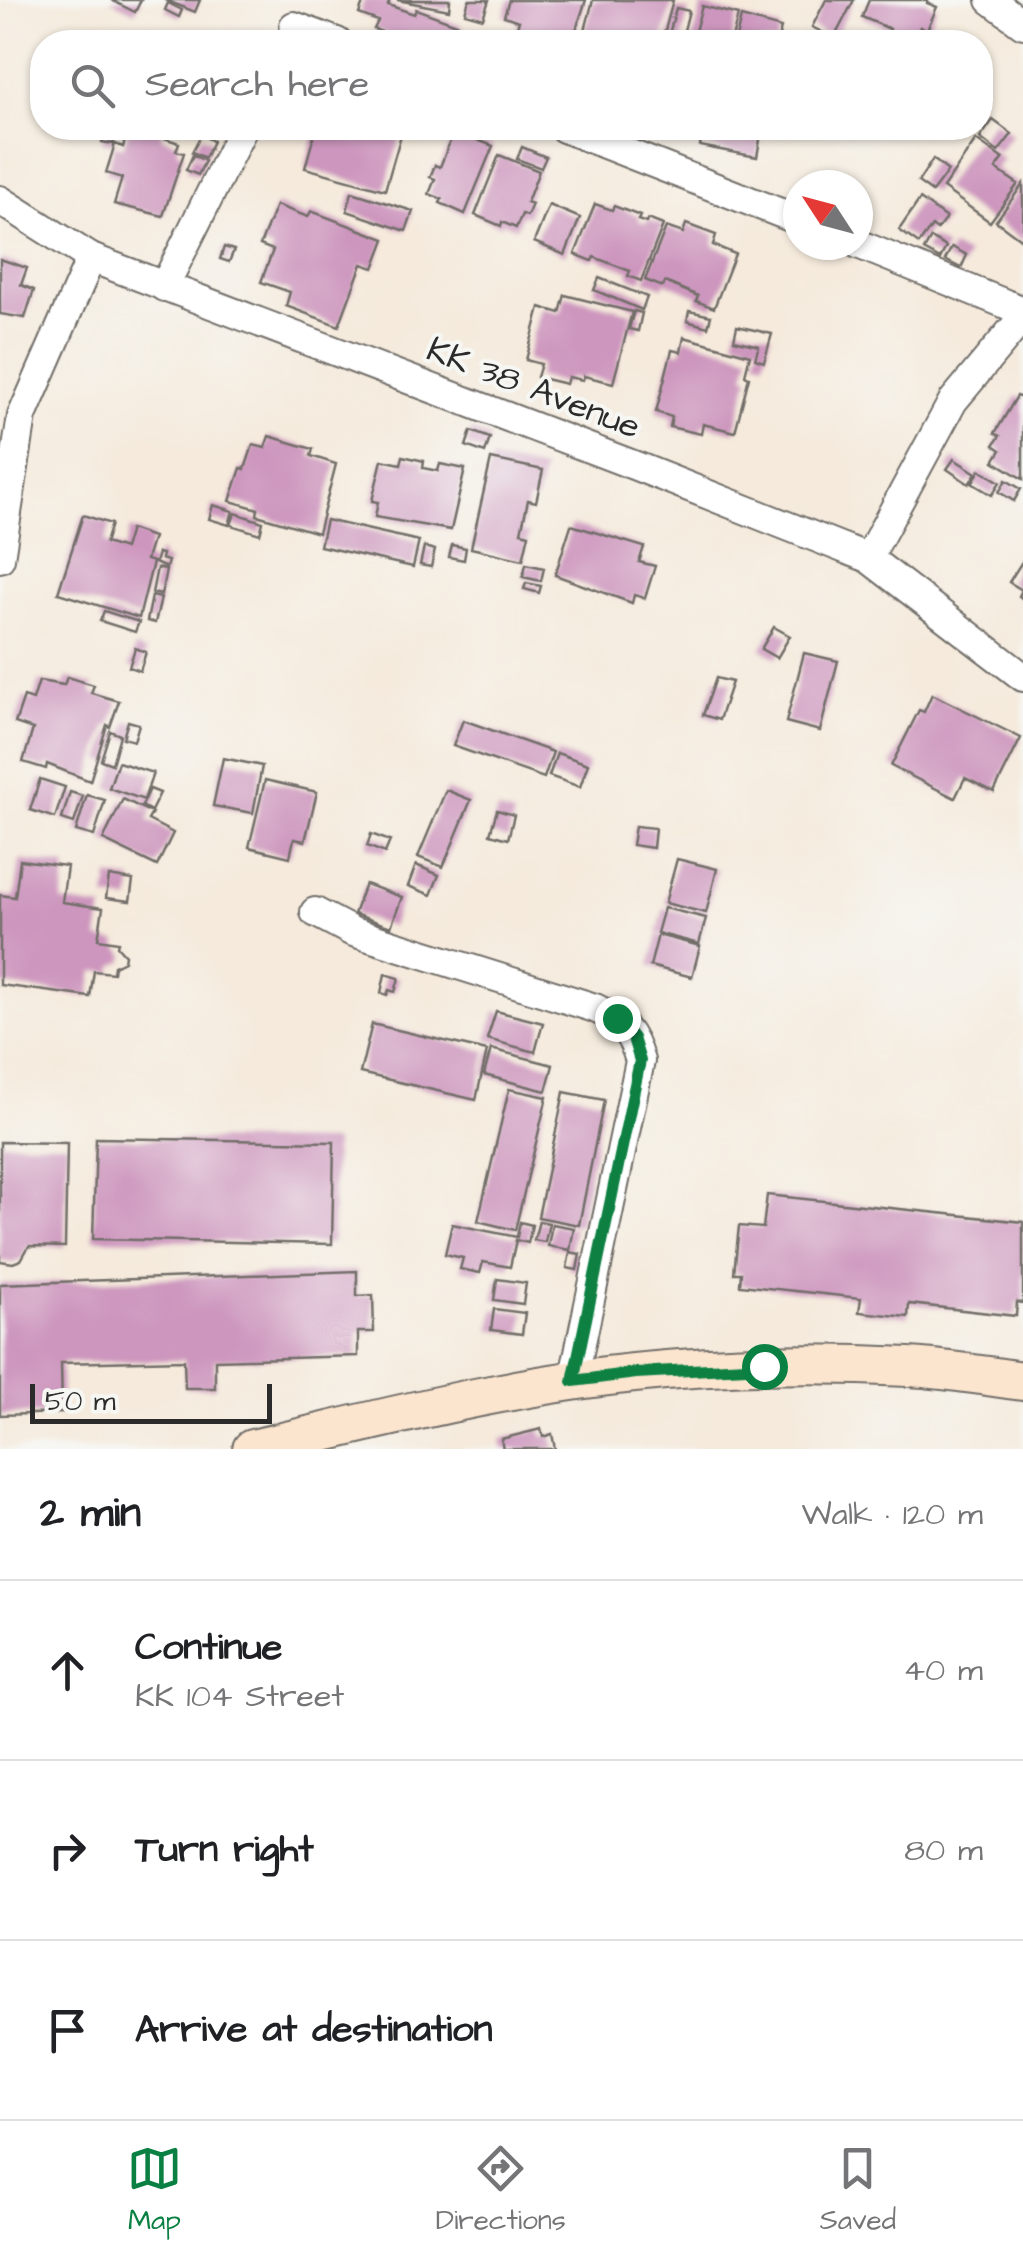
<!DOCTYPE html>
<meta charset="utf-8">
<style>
body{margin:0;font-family:"Architects Daughter",sans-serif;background:#f6f6f6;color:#202124}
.compass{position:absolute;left:783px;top:170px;width:90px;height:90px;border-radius:50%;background:#fff;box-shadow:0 2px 8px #0004;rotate:306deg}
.scale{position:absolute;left:30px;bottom:25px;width:242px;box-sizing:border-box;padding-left:10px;border:5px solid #2b2b2b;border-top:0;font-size:28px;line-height:35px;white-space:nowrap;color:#2b2b2b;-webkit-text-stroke:8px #f6f6f2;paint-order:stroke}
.stop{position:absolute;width:30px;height:30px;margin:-22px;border:8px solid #0b8043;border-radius:50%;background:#fff}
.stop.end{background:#0b8043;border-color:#fff;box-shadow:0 2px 10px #0008}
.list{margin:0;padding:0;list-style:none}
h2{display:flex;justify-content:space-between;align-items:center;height:130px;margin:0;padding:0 40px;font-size:42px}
h2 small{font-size:32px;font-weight:400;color:#757577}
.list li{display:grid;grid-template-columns:65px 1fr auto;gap:30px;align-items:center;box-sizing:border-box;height:180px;padding:0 40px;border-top:2px solid #e0e0e0}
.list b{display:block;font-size:38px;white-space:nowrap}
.list p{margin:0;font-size:32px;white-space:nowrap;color:#757577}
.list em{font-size:32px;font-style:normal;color:#757577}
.icon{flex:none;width:55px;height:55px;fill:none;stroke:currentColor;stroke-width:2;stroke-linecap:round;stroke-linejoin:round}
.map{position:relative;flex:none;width:1023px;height:1449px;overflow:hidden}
.search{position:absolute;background:#fff;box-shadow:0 2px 8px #0004;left:30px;right:30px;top:30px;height:110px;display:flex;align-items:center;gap:25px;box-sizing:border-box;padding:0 35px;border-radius:40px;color:#757577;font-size:38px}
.sheet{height:670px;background:#fff}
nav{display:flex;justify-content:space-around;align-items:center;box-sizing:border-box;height:140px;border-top:2px solid #e0e0e0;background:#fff;font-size:28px;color:#757577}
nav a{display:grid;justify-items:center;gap:5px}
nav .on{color:#0b8043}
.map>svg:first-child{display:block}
.building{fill:#cd96be}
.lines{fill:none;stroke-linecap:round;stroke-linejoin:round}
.street-casing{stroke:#726e69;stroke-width:32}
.secondary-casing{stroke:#726e69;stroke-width:42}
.street{stroke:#fff;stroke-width:28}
.secondary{stroke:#fce5cf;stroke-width:38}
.route{stroke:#0b8043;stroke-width:12}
.labels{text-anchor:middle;stroke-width:8;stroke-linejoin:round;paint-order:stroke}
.street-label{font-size:35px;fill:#2b2b2b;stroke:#f6f6f2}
</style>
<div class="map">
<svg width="1023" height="1449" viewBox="0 0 1023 1449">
<rect width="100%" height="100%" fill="#f6f6f2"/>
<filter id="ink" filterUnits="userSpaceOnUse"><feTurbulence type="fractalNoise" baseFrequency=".01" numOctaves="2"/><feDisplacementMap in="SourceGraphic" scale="20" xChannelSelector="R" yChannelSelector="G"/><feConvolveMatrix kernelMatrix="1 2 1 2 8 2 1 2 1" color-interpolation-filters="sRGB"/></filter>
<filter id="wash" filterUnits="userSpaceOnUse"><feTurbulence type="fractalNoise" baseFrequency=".0048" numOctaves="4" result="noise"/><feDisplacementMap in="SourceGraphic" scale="40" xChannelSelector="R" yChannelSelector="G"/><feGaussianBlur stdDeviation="2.25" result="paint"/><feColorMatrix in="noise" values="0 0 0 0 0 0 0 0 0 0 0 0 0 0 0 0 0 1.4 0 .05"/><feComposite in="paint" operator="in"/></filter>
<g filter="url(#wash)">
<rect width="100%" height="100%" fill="#f5eadc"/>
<g id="blocks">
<g class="building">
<path d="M111 0H141L135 12Z"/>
<path d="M165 0H200L195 12Z"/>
<path d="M364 0H390L388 5 414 14 416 9 462 26 456 42H435L410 33 408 42 374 29 378 21 359 14Z"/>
<path d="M397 0H450L449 10Z"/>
<path d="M469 0H489L483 18 465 13Z"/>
<path d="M509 0H586L572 42H546L515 32 519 21 504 16Z"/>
<path d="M593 0H673L662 42H582Z"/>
<path d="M826 0H854L834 38 812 27Z"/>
<path d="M869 0H928L927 3 937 7 927 30 920 27 913 42H893L885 39 890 29 862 17Z"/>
<path d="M168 3 182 10 179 17 165 10Z"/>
<path d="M702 6 738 15 731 42H692Z"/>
<path d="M676 8 689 11 681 42H667Z"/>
<path d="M741 17 781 28 777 42H735Z"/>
<path d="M993 120 1012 134 998 152 980 138Z"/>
<path d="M105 128H116L113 144 102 142Z"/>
<path d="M129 128H148L162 132 161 137 179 143 176 151 184 153 163 216 114 204 122 178 106 173 115 144 123 147Z"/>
<path d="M316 128H403L385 190 305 168Z"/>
<path d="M683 128H762L757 157 700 146 702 133Z"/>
<path d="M454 131 493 146 465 214 440 203 442 199 429 194 435 179 430 177 435 165 440 167Z"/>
<path d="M201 135 213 141 205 158 192 152Z"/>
<path d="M976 140 1003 159 996 169 1018 184 990 222 943 188Z"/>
<path d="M522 147 546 157 541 168 517 159Z"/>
<path d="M193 155 205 161 198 175 186 170Z"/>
<path d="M499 155 539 171 527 202 532 204 527 216 522 214 516 228 502 222 501 226 475 215Z"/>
<path d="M933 159 948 171 932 192 918 182Z"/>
<path d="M1023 184V241L996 221Z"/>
<path d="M352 192 413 211 406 231 347 211Z"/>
<path d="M920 199 946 218 937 230 932 226 919 244 899 230Z"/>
<path d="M595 204 612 210 614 206 640 216 638 220 646 223 648 219 663 225 641 281 628 276 630 271 594 257 592 261 575 254Z"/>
<path d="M276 205 308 217 311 211 385 239 374 268 362 264 339 326 286 306 290 292 261 282 273 250 260 245Z"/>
<path d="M549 205 580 218 565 255 534 242Z"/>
<path d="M686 224 716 235 713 245 735 254 714 308 696 301 698 296 665 282 663 287 645 280 666 227 683 233Z"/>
<path d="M931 238 946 247 940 259 924 250Z"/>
<path d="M224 247 234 250 229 262 220 259Z"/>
<path d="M952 247 967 255 961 268 945 260Z"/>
<path d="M0 259 27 268 21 285 34 290 25 318 0 314Z"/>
<path d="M599 278 647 297 642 310 594 290Z"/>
<path d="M565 295 632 312 613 383 584 376 583 380 568 377 566 384 537 377 541 364 526 360 540 307 560 313Z"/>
<path d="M634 311 642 313 638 331 629 329Z"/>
<path d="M689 311 711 316 708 327 687 321Z"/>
<path d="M737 326 772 334 764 362 755 359 759 346 734 340Z"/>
<path d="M684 337 750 355 745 375 749 377 735 432 703 424 701 434 670 427 672 417 656 412 672 350 681 352Z"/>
<path d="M1017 396 1023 399V479L994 461 1001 450 994 445 1000 436 995 433Z"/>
<path d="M471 431 490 438 485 453 466 446Z"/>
<path d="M269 436 313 449 311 456 336 464 318 533 257 515 258 509 230 501 241 468 245 469 253 445 265 448Z"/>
<path d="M403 456 424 461 423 468 438 471 440 464 465 469 451 530 375 517 378 502 372 501 382 460 401 464Z"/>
<path d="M491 459 543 470 536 502 528 500 521 532 529 534 523 560 471 548Z"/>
<path d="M954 459 976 473 969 484 947 469Z"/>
<path d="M980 470 1000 482 992 495 972 483Z"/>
<path d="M1006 480 1021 489 1014 501 999 492Z"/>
<path d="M213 505 233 511 229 525 209 519Z"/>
<path d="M235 513 263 522 260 534 231 525Z"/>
<path d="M83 515 111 524 105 543 124 549 130 529 153 537 146 560 153 562 139 618 58 593Z"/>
<path d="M326 520 419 541 413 567 320 546Z"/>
<path d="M571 525 644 547 639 562 655 566 645 598 634 595 632 603 555 575Z"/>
<path d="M452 545 466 548 464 560 449 557Z"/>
<path d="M424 547 435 550 431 567 420 565Z"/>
<path d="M158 553 162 554 161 559 168 561 166 568 155 563Z"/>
<path d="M1023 560V599L1019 596 1022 590 1009 582Z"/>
<path d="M526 564 544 568 541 581 523 577Z"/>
<path d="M157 568 166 570 161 595 152 593Z"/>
<path d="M526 583 541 586 539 593 524 589Z"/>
<path d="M152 596 161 598 155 623 147 621Z"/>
<path d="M104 611 139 622 135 632 100 621Z"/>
<path d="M774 627 790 636 777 658 761 649Z"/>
<path d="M135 648 146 652 140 671 129 667Z"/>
<path d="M804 653 838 661 820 731 786 722Z"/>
<path d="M67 677 94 685 91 693 119 701 110 727 107 725 90 781 47 764 46 769 23 762 33 729 15 723 24 697 33 700 39 681 64 685Z"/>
<path d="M716 678 732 682 719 720 703 715Z"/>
<path d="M932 694 1021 738 994 792 965 778 955 798 891 766 919 710 924 712Z"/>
<path d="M463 720 553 752 544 778 453 746Z"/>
<path d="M128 721 139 724 134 741 123 738Z"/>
<path d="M110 731 120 735 112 764 101 760Z"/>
<path d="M557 753 588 764 580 787 549 776Z"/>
<path d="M223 758 262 766 253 813 213 806Z"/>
<path d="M118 762 153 773 144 800 109 788Z"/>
<path d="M40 779 65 787 55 818 30 810Z"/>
<path d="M265 780 317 792 305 841 294 839 290 857 249 847Z"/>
<path d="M150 789 160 793 151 811 142 806Z"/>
<path d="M446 790 471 800 443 867 418 857Z"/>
<path d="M70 792 83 796 74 823 62 819Z"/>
<path d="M87 795 105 800 94 836 76 831Z"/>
<path d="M123 799 152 813 148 820 173 833 157 866 103 840Z"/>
<path d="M497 810 514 815 508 839 490 834Z"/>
<path d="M635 826 655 828 653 848 632 845Z"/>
<path d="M371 834 390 841 385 853 367 846Z"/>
<path d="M677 859 717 869 706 913 665 903Z"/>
<path d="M20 860 67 866 62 902 103 908 98 939 118 942 117 946 125 955 124 961 114 966 113 973 94 971 90 997 0 985V895L15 897Z"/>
<path d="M416 865 439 875 431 895 408 886Z"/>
<path d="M109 876 133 880 130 901 106 898Z"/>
<path d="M365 884 402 897 391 927 354 914Z"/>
<path d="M664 908 706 918 699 944 657 933Z"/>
<path d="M658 935 700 946 692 977 650 966Z"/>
<path d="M385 974 399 978 395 992 389 990 387 995 381 993Z"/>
<path d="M496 1011 543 1023 535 1052 487 1039Z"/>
<path d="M372 1024 487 1051 476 1100 360 1073Z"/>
<path d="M491 1049 553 1065 546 1091 484 1075Z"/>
<path d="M509 1089 547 1097 515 1230 478 1221Z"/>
<path d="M564 1092 604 1100 579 1225 538 1217Z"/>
<path d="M96 1138 334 1142 332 1244 93 1239Z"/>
<path d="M0 1142 67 1143 65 1247 29 1246 21 1260 13 1263 0 1261Z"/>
<path d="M767 1195 1023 1222V1303L1017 1302 1016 1316 909 1304 908 1317 859 1312 861 1298 740 1285 741 1273H734L739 1226 763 1228Z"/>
<path d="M539 1221 549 1223 545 1242 534 1240Z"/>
<path d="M520 1222 532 1225 528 1243 516 1240 510 1267 483 1262 480 1273 460 1269 463 1258 445 1254 452 1224 517 1237Z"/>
<path d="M552 1224 574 1228 570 1250 548 1246Z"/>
<path d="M570 1252 580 1254 577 1270 567 1268Z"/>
<path d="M357 1271V1296L373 1295 374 1332H358V1356L215 1360V1388H185L184 1360 61 1363 62 1413 0 1415V1284Z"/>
<path d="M497 1279 526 1283 523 1304 494 1300Z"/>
<path d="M494 1309 525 1313 522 1334 491 1330Z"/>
<path d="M541 1429 543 1437 552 1434 555 1449H503L501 1439Z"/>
</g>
</g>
</g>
<g filter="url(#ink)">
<use href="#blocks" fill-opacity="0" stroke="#726e69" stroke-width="2.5"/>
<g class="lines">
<g class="street-casing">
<g id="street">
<path d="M991 0 1023 24"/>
<path d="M294 26 337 42"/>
<path d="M564 128 798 220"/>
<path d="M0 200 91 258 636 466 868 558 1023 677"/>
<path d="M858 244 1023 311"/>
<path d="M164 287 243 128"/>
<path d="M0 558 22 416 91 258"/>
<path d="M868 558 953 401 1023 317"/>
<path d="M315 912 353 932 595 1008C621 1020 632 1033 640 1061L573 1381"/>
</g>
</g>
<g class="secondary-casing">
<path id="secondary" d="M252 1449C378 1420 505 1386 634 1373 724 1364 819 1362 909 1367 947 1369 985 1376 1023 1381"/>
</g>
<use href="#street" class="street"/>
<use href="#secondary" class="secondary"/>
</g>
</g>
<g class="lines" filter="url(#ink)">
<path class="route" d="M617 1018 633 1038 640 1061 573 1381 636 1373 764 1366"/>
</g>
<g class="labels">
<g class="street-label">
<text transform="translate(534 387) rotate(21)" y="12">KK 38 Avenue</text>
</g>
</g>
</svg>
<svg class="compass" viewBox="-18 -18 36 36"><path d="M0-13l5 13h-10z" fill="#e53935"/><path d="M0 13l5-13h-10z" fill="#757577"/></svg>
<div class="scale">50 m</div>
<div class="stop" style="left:764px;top:1366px"></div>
<div class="stop end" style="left:617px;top:1018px"></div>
<div class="search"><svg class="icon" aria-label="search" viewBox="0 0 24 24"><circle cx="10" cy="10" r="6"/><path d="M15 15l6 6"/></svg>Search here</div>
</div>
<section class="sheet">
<h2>2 min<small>Walk · 120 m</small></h2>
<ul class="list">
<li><svg class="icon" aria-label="ahead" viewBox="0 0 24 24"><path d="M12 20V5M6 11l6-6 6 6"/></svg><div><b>Continue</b><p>KK 104 Street</p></div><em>40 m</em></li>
<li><svg class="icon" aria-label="right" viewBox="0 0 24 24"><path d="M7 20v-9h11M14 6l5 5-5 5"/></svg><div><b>Turn right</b></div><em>80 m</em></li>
<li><svg class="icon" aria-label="arrive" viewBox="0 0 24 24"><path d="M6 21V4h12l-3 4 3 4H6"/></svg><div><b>Arrive at destination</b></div></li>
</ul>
</section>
<nav>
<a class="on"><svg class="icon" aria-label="map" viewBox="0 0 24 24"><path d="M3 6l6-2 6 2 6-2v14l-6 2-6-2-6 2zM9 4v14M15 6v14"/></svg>Map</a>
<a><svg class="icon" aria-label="directions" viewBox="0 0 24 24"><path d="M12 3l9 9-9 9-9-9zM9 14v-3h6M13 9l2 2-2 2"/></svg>Directions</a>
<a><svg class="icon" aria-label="saved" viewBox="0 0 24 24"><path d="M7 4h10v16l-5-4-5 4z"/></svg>Saved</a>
</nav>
